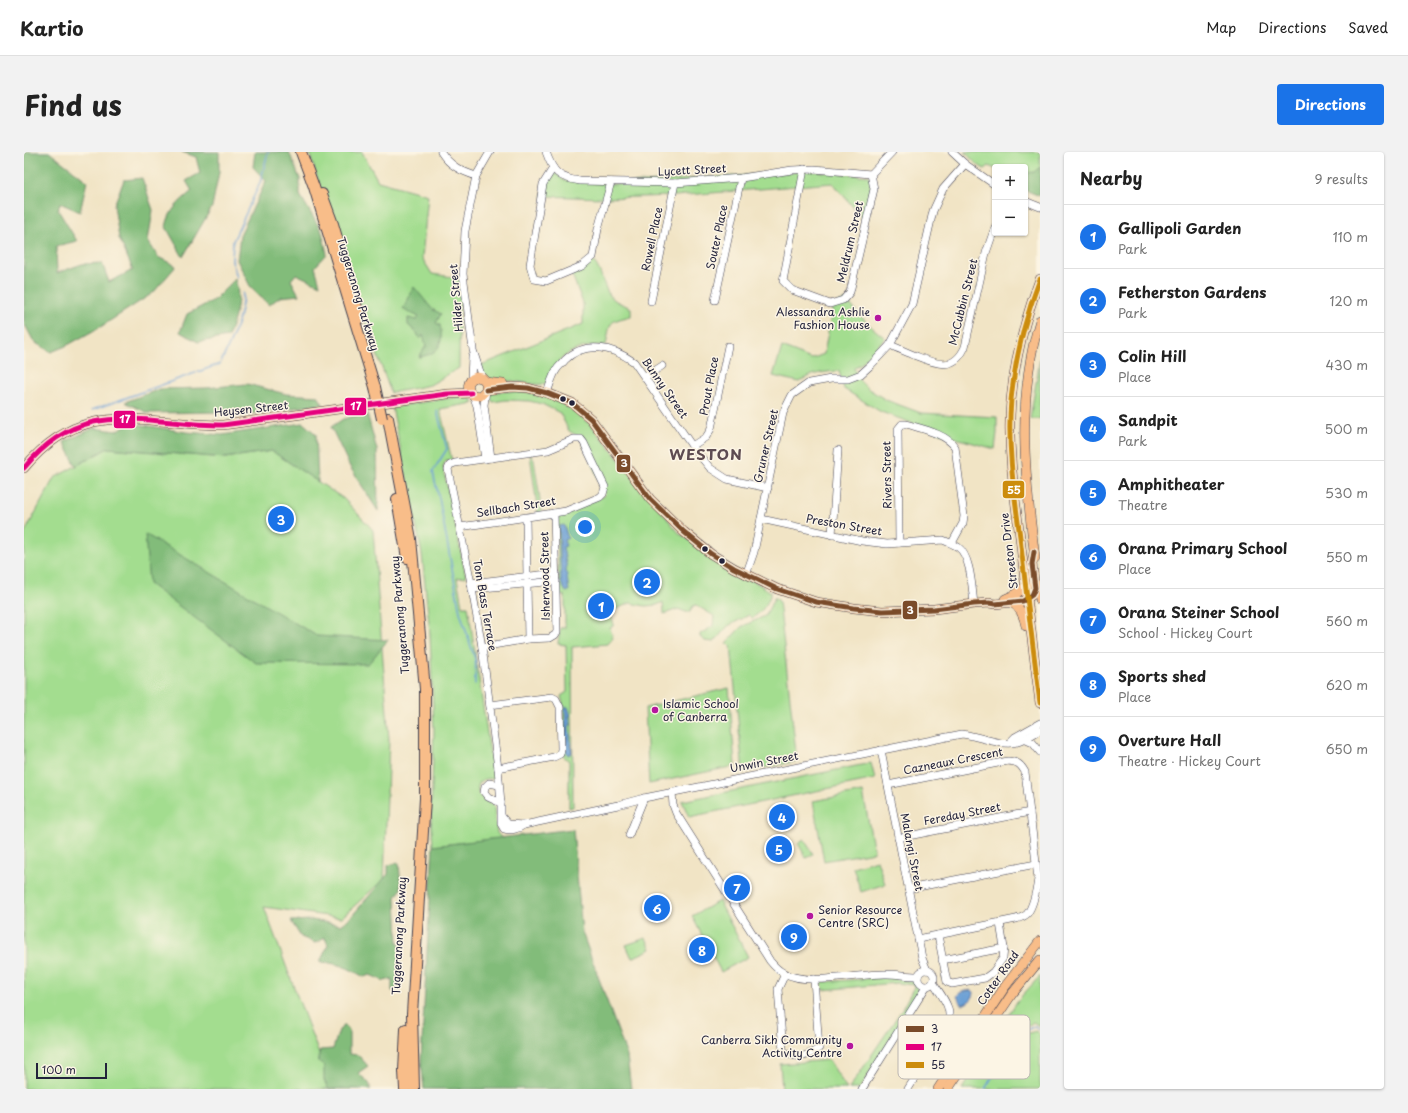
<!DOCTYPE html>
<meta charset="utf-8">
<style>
body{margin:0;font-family:"Playpen Sans",sans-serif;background:#f2f2f2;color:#222}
.controls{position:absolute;right:12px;top:12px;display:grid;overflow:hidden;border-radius:4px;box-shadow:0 1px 3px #0004}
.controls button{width:36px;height:36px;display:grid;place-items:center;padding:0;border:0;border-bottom:1px solid #e0e0e0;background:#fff;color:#222;font:20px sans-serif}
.scale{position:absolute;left:12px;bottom:10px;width:71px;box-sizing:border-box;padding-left:4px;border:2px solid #22223b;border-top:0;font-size:11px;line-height:14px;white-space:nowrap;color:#22223b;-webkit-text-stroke:3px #fcf5e5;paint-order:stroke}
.you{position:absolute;left:561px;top:375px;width:14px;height:14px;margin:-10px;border:3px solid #fff;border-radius:50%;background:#1a73e8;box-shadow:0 0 0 6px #1a73e833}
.badge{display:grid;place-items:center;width:26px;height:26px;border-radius:50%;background:#1a73e8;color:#fff;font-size:13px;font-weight:700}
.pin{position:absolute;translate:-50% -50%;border:2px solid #fff;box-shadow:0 1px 4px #0006}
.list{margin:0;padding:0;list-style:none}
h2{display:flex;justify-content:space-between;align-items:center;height:52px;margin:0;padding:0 16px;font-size:17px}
h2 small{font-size:13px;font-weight:400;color:#767676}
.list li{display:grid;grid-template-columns:26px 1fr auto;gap:12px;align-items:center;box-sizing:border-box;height:64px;padding:0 16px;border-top:1px solid #e0e0e0}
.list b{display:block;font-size:15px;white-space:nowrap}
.list p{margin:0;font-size:13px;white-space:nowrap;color:#767676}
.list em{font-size:13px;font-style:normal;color:#767676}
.map{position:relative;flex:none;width:1016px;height:937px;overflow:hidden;border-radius:4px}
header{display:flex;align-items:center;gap:24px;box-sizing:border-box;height:56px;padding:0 20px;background:#fff;border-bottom:1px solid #e0e0e0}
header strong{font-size:19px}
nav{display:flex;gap:22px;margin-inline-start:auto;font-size:14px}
.intro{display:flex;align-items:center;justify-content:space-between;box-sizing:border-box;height:96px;padding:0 24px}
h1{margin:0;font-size:28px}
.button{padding:10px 18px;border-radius:4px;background:#1a73e8;color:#fff;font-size:14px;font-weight:700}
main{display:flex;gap:24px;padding:0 24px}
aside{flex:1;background:#fff;border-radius:4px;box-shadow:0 1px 3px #0004}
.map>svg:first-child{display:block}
.green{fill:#a3dd8f;stroke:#628065}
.forest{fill:#82bc7a;stroke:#526f5a}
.water{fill:#689dd4;stroke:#456088}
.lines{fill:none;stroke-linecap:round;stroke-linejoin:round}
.stream{stroke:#689dd4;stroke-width:1.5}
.minor-casing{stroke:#413f50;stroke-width:8}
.major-casing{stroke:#413f50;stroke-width:10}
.highway-casing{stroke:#413f50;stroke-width:12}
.minor{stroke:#fff;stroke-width:7}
.major{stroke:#f8bd89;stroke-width:9}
.highway{stroke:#f8bd89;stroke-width:10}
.highway-bridge-casing{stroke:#413f50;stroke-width:12;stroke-linecap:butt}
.highway-bridge{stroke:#f8bd89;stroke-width:10}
.bus-1-casing{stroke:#fcf5e5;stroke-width:8}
.bus-2-casing{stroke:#fcf5e5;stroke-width:8}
.bus-3-casing{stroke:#fcf5e5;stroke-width:8}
.bus-1{stroke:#7a4b2a;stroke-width:5}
.bus-2{stroke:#e5007d;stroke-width:5}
.bus-3{stroke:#cc8c0c;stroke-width:5}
.poi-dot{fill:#b5179e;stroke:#fcf5e5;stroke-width:1.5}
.bus-dot{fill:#22223b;stroke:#fcf5e5;stroke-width:1.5}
.labels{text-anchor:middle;stroke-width:3;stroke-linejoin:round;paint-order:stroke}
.street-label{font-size:11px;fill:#22223b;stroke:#fcf5e5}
.poi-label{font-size:11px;fill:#22223b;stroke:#fcf5e5;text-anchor:end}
.district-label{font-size:15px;font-weight:bold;letter-spacing:1px;fill:#5e4c51;stroke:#fcf5e5}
.key{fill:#fcf5e5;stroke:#bbb6b2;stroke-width:1}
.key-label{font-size:11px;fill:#22223b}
.line-badge{stroke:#fcf5e5;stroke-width:1.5}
.badge-label{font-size:11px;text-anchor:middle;font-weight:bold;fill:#fff}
</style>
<header>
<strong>Kartio</strong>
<nav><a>Map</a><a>Directions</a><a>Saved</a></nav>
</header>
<div class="intro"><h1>Find us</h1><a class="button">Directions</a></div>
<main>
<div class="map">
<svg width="1016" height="937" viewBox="0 0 1016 937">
<rect width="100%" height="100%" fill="#fcf5e5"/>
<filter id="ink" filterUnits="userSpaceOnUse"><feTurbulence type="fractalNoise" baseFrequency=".025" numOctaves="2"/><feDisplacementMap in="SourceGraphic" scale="8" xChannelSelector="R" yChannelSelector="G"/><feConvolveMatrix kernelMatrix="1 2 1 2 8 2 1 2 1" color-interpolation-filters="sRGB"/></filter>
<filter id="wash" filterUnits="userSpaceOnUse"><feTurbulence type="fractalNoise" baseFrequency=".012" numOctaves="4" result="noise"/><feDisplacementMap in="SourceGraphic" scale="16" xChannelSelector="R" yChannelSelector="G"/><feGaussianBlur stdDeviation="0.9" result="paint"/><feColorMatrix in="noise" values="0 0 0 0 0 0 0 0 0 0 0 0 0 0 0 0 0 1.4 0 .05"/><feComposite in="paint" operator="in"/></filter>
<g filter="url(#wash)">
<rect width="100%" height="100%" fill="#f1e4c5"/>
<g class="green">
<path d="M285 0H338L354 29 404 43 398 106 408 122 436 126 435 216 406 233 367 241 324 121Z"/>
<path d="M941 0H1016V40L1001 34V15H971V17L965 14 961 17C953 14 947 6 941 0Z"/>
<path d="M529 19 540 28 588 32 787 19 846 24 847 37 840 68 809 31 651 44 579 46 518 44 521 32Z"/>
<path d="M569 109C580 120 578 140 592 149 597 152 603 154 607 156V164C583 170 587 169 582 193 564 193 542 197 532 214 528 219 526 225 523 231 514 235 497 229 485 229 478 230 470 233 463 230L455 214 559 172V151L547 120Z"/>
<path d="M822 148 844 172 861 186 838 211 830 216 835 228 843 236 862 248 897 261 973 265V281L971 297 924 284 857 260 820 237 815 219C800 220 787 221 775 230L749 224 758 195 787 207 800 202 809 153Z"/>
<path d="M1016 207V267H1006Z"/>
<path d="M495 239C526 243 543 252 566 272L656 382 747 440C745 451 737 461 728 466L725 463 704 474 690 490 681 489 676 485V482L689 474 690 464 672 453 669 454 666 460H662L654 457 640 462 639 450 633 453 621 454 606 451 586 460 590 473 586 476 589 486 584 492 548 495 549 655 545 656V609L539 604V552L537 544 543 540 542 493 534 492C534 486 536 482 536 476H541V444L535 443 533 368 536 363 581 343 557 286 545 279 536 261 518 252 505 249 482 248 469 250 464 243 469 240Z"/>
<path d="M440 244 448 247 450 251 416 257 428 309 422 308 419 315 442 425 433 426 438 454H444L470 627C461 626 453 628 454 638 454 641 454 642 456 644 459 648 466 651 470 654L473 681 478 686 409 694 407 664 410 578 406 482 398 402 368 255Z"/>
<path d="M84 296 201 306 248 299 320 347 349 378 365 587 360 727 317 766 240 755 308 937H0V382L30 326Z"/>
<path d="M506 302 510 308 518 361 514 362Z"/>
<path d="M751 445 755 449 773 609 719 620 707 494 702 491 717 475 741 464Z"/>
<path d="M705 536 711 614 625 632 621 556Z"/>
<path d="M847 611 851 627 665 665 658 649Z"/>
<path d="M839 640 850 700 800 709 789 649Z"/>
<path d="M780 687 789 702 782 706 774 691Z"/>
<path d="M853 708 861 732 837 740 829 715Z"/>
<path d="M695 749 724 805 697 820 668 764Z"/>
<path d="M622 786 627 797 608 806 602 793Z"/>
<path d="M1016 824V874L1009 870C1003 877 994 873 985 882L999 892 1001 882 1012 879 1016 883V937H938L994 848Z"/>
<path d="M865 825 892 830 894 835 892 845 836 937H825L877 859 891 833 872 831 799 838 798 830Z"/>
<path d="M805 908 823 937H758L756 912Z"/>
</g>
<g class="forest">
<path d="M0 0H25L63 29 56 60 36 51 34 58 53 89 32 94 33 121 58 112 78 111 85 130 109 118 95 86 90 53 100 28 118 26 129 58 124 89 134 105 152 114 129 141 78 174 42 194 27 200 10 190 0 171Z"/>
<path d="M158 0H195V20L188 55 159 105 142 75C145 58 155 50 168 39L162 29 176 21 172 5Z"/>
<path d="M231 0H265L276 27V43L298 80 303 102 291 115 296 133 272 122 267 128 275 143 256 145 245 153 227 136 213 108 216 83 242 29 229 15Z"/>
<path d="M1016 15V44L1001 38V21L1010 20Z"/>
<path d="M211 127C218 148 211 165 204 185L174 190 156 180 163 162 190 148Z"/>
<path d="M390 135 408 157 417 162 412 171 416 173C420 192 415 202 395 205L402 194 399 183 396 187 393 181 384 173V166L393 168 395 165 379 157Z"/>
<path d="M223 232 262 242 294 244 299 252 217 263 201 260 124 261 101 250 136 237 181 236Z"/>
<path d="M343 261 353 298 354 359 326 315 307 275 319 267Z"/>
<path d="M106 271 162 280 198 283 279 271 292 282 294 330 248 299 201 306 84 296 52 314 40 290 70 276 92 279Z"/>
<path d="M121 382 293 484 364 488 344 512 232 511 125 432Z"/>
<path d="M549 677 558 780 603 904 607 937H400L397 908 409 694Z"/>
<path d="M375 711 377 737 372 745 374 791 378 795 372 839H368V827L360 829 346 823 340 825C325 816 314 811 296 810L304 793 301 786 291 791 277 785 267 769 288 768 316 773 327 765 364 722V713Z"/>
<path d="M321 873 325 878V902L334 903 344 914 334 921 345 931 347 937H304L300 928V914L294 910 296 898 309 897 315 878Z"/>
</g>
<g class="water">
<path d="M540 373 544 386 540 388 542 394 539 395 543 416 542 417 545 439 542 440 537 431 535 374Z"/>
<path d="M541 555H544L547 564H545L547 573 545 574 548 601 544 603 542 600Z"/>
<path d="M948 838 950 840C950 847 943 852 937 853L933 844C936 839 942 839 948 838Z"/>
</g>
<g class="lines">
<g class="stream">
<path d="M213 125 208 109 209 89 236 31 244 0"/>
<path d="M68 258 196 212C207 190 218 166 219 141"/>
<path d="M413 259 423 297 409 319 410 325 415 346 436 460 451 507C453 515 450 523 451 532"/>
<path d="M961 937 994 882 1011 874 1016 878"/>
</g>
</g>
</g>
<g filter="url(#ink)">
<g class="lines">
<g class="minor-casing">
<g id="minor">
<path d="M417 0C426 14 437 19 452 24"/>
<path d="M522 0C529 20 534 26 556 29L651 31 717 26 768 18 790 17 847 22 868 0"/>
<path d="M928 0 941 12 971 33"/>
<path d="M529 16 519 32 506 113 510 127 522 129 558 114 569 105 574 77 587 30"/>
<path d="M780 17 759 129 768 138 806 152 819 148 826 140 850 37 847 22"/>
<path d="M1001 49 1016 55"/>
<path d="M691 148 717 26"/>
<path d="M627 149 651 31"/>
<path d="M866 193C875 197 883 200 892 204 912 212 930 220 941 195L962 101 971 75"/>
<path d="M621 225 638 214"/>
<path d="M458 226 449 198 439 122 441 79 452 24 466 0"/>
<path d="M447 227 448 205"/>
<path d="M462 239 460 253 467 306"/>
<path d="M523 241C526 233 528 224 533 217 535 214 539 211 541 208 561 188 589 195 610 210L668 294 686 316 703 327 744 336"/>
<path d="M449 243 453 254 461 307"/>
<path d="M668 294 682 285 687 277 704 194"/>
<path d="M502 366 503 424"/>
<path d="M737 367 838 389 863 392 919 388C924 390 929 392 934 395 947 404 948 437 950 452"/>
<path d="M436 375 530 361 542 359 576 345 579 342 581 335 560 291 557 287H550L524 298 431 311 426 313 424 317 447 431 458 495 474 616 477 651V672L480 677C486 679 495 677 500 673"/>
<path d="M808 383 814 298"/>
<path d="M875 391 874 277 878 272H882C898 277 921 281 931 295L940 364 939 371 928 391"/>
<path d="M722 423 730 400 759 261 768 243 785 231 807 227H824L837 222 847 213 866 193 888 152 909 59 919 37 941 12"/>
<path d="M447 431 532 421"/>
<path d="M503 431 504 487"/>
<path d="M448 437 532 429"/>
<path d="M458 495 504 487 526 486 531 483 533 480 530 361"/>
<path d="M466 553 528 545 532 547 536 555 537 597 536 602 530 605 474 616"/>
<path d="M1000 587 1009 591 1016 600"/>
<path d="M986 590 991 585 1016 571"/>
<path d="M857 598 898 806 903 818"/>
<path d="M475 633 465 631 461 635 460 640 464 645 477 651"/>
<path d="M864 633 984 609C993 610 996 611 1001 620L1014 727C1013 736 1009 755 1003 762 1000 765 996 766 992 767L894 787"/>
<path d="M648 640 649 653 652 661 746 809C750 814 755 819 760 821 785 835 834 821 863 822 873 822 883 824 894 824"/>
<path d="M478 665 484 672 500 673 594 653 620 646 938 582C955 584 977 595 994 590 1002 587 1009 582 1016 578"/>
<path d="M605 683 620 646"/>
<path d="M874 686 1006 660"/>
<path d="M884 737 1012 712"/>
<path d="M914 783 923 830 928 832 961 826 969 820 979 806 980 796 976 771"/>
<path d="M918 808 980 796"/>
<circle cx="902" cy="826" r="8"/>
<path d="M761 822 754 837 759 899C773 907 782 906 795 896L790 827"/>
<path d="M838 937 902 835"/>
<path d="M884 937 924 874C929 855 918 845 909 830"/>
</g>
</g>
<g class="major-casing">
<g id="major">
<path d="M1016 127C1001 166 991 207 987 248 983 293 990 340 996 385 1002 440 1009 495 1016 551"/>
<path d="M462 230V238L456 244 449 243C442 237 443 228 452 225L458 226 462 230 479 232"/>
<path d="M462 238 488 235 504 236 523 241 548 251 567 267 626 347 660 380 687 402 710 416 753 437 792 450 830 456 858 459 910 457 950 452 965 451 971 452 999 449 1008 443 1011 436 1008 412 1010 400"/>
<path d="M0 316C60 243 119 273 199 273L423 242 447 241"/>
<path d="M1011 406C1001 326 992 246 1016 168"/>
<path d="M1014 433 1016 448"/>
<path d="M981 447 992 442 1002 434"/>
<path d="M987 450C996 455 1000 464 1002 474"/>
<path d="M914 937 980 836 1016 789"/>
<path d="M924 937 988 842 1016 808"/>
</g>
</g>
<g class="highway-casing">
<g id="highway">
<path d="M277 0 290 35 351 235"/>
<path d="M298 42 309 72 336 166"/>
<path d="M364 266 387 387 401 537V646L388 862 390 937"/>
<path d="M373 347 383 406"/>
<path d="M381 937 380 919 382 877"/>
</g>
</g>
<use href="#minor" class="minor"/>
<use href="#major" class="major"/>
<use href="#highway" class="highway"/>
<g class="highway-bridge-casing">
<path id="highway-bridge" d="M351 235 358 267"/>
</g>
<use href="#highway-bridge" class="highway-bridge"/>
<g class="bus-1-casing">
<path id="bus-1" d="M462 238 488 235 504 236 523 241 548 251 567 267 626 347 660 380 687 402 710 416 753 437 792 450 830 456 858 459 910 457 950 452 965 451 971 452 999 449 1008 443 1011 436 1008 412 1010 400"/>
</g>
<g class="bus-2-casing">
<path id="bus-2" d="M0 316C60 243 119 273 199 273L423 242 447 241"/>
</g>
<g class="bus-3-casing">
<path id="bus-3" d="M1016 127C1001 166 991 207 987 248 983 293 990 340 996 385 1002 440 1009 495 1016 551"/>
</g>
<use href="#bus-1" class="bus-1"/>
<use href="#bus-2" class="bus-2"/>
<use href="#bus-3" class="bus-3"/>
</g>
</g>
<g class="poi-dot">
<circle cx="854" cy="166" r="4"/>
<circle cx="631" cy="558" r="4"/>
<circle cx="786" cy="764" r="4"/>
<circle cx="826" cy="894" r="4"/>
</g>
<g class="bus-dot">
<circle cx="539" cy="247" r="3.5"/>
<circle cx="548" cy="251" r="3.5"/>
<circle cx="681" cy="397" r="3.5"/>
<circle cx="698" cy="409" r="3.5"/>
</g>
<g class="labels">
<g class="street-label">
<text transform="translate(668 18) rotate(-3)" y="4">Lycett Street</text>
<text transform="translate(693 85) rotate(-78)" y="4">Souter Place</text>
<text transform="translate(628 87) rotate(-78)" y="4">Rowell Place</text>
<text transform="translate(826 90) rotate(-77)" y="4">Meldrum Street</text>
<text transform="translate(334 142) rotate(73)" y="4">Tuggeranong Parkway</text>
<text transform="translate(432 146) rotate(-95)" y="4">Hilder Street</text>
<text transform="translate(939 150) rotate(-76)" y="4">McCubbin Street</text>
<text transform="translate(685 234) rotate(-79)" y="4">Prout Place</text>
<text transform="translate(641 236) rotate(55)" y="4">Bunny Street</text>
<text transform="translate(227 257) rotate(-6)" y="4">Heysen Street</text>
<text transform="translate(742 294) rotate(-77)" y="4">Gruner Street</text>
<text transform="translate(863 323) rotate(-91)" y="4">Rivers Street</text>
<text transform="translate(492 355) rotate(-9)" y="4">Sellbach Street</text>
<text transform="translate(820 373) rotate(10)" y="4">Preston Street</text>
<text transform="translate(985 399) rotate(-97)" y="4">Streeton Drive</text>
<text transform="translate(521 424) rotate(-91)" y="4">Isherwood Street</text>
<text transform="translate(461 453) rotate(80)" y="4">Tom Bass Terrace</text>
<text transform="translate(376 463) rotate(-95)" y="4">Tuggeranong Parkway</text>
<text transform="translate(929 609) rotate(-11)" y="4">Cazneaux Crescent</text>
<text transform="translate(740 610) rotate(-11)" y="4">Unwin Street</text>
<text transform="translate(938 662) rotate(-11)" y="4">Fereday Street</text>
<text transform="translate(888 700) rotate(79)" y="4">Malangi Street</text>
<text transform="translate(375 784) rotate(-87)" y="4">Tuggeranong Parkway</text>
<text transform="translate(974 826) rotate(-55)" y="4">Cotter Road</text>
</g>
<g class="poi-label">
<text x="846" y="164">Alessandra Ashlie<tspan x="846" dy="13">Fashion House</tspan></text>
<text x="639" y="556" text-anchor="start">Islamic School<tspan x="639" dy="13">of Canberra</tspan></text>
<text x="794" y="762" text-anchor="start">Senior Resource<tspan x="794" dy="13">Centre (SRC)</tspan></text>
<text x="818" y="892">Canberra Sikh Community<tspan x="818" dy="13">Activity Centre</tspan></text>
</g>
<g class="district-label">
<text x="682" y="308">WESTON</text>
</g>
</g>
<rect x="874" y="863" width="132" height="64" rx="6" class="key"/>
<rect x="882" y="874" width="18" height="6" fill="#7a4b2a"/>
<rect x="882" y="892" width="18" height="6" fill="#e5007d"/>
<rect x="882" y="910" width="18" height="6" fill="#cc8c0c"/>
<g class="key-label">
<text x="907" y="881">3</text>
<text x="907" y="899">17</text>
<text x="907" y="917">55</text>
</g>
<g class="line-badge">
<rect x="320" y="245" width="23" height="19" rx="4" fill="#e5007d"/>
<rect x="89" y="258" width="23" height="19" rx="4" fill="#e5007d"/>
<rect x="592" y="302" width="15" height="19" rx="4" fill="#7a4b2a"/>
<rect x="978" y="328" width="23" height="19" rx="4" fill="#cc8c0c"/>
<rect x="878" y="448" width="16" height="20" rx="4" fill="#7a4b2a"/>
</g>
<g class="badge-label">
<text x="332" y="258">17</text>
<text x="101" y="271">17</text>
<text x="600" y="315">3</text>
<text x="990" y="342">55</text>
<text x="886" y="462">3</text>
</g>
</svg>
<div class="controls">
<button>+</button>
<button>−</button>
</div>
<div class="scale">100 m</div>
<div class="you"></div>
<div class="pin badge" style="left:577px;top:454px">1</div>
<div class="pin badge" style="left:623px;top:430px">2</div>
<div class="pin badge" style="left:257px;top:367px">3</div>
<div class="pin badge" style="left:758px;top:665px">4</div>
<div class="pin badge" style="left:755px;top:697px">5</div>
<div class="pin badge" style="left:633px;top:756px">6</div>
<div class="pin badge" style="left:713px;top:736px">7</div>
<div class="pin badge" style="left:678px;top:798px">8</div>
<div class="pin badge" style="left:770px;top:785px">9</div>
</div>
<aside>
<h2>Nearby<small>9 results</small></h2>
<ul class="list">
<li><span class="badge">1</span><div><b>Gallipoli Garden</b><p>Park</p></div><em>110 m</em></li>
<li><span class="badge">2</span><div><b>Fetherston Gardens</b><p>Park</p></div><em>120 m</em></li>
<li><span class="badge">3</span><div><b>Colin Hill</b><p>Place</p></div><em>430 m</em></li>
<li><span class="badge">4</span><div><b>Sandpit</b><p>Park</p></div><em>500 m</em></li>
<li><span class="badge">5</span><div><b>Amphitheater</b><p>Theatre</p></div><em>530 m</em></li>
<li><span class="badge">6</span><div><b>Orana Primary School</b><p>Place</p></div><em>550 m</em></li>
<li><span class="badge">7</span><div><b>Orana Steiner School</b><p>School · Hickey Court</p></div><em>560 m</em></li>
<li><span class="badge">8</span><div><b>Sports shed</b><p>Place</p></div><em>620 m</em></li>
<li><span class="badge">9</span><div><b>Overture Hall</b><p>Theatre · Hickey Court</p></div><em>650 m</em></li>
</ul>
</aside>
</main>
